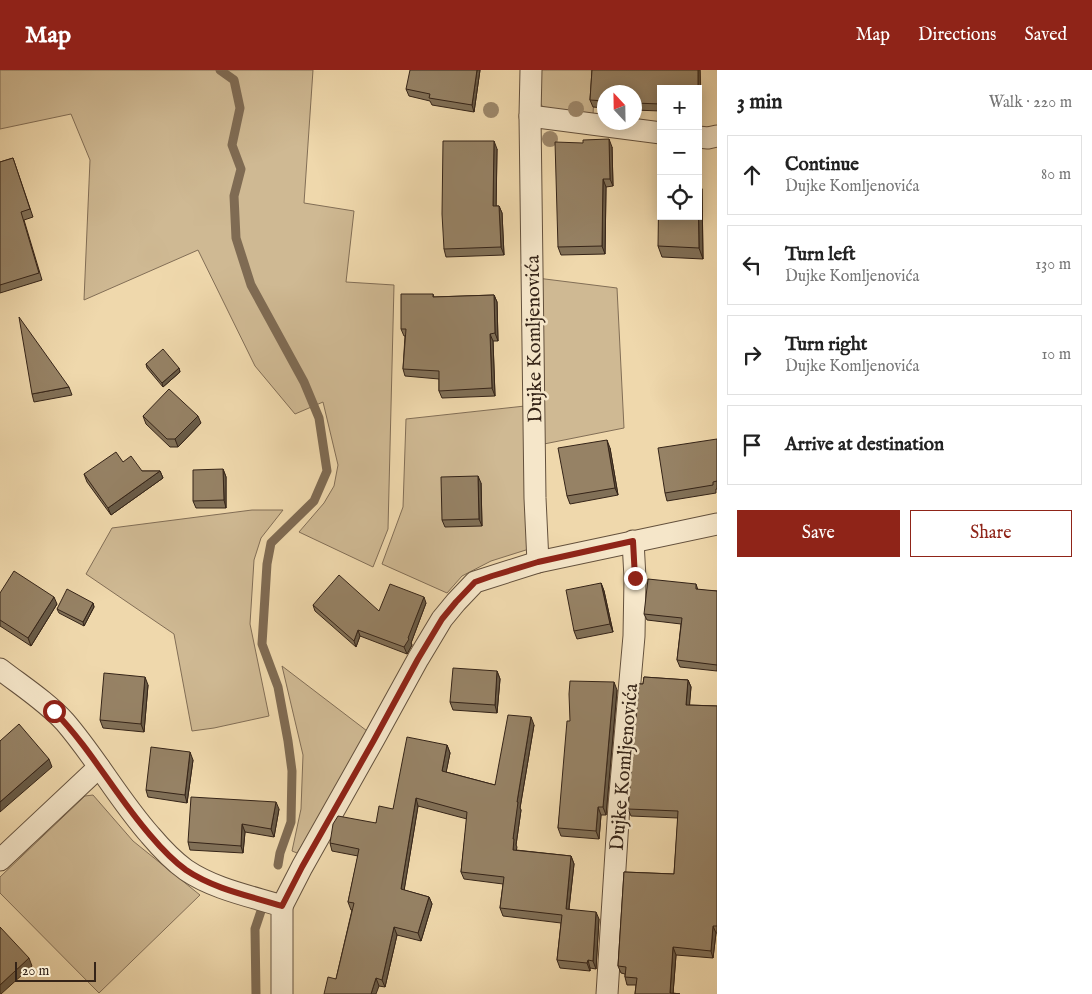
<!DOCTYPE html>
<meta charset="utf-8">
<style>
body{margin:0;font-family:"IM FELL English",serif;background:#f2f2f2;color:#222}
.controls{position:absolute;right:15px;top:15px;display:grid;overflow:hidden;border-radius:0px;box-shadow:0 2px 12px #0003}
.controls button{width:45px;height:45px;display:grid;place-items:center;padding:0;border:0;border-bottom:1px solid #e0e0e0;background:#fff;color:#222;font:25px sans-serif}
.compass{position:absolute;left:597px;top:15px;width:45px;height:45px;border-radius:50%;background:#fff;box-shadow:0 2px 12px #0003;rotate:338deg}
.scale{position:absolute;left:15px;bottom:12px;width:81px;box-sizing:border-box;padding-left:5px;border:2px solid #352418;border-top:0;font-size:14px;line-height:18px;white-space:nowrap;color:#352418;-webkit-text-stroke:4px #f5e6c9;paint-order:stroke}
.stop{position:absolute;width:15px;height:15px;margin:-11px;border:4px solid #8f2418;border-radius:50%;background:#fff}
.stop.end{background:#8f2418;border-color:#fff;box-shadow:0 1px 5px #0008}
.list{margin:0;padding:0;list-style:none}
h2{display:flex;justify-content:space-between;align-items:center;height:65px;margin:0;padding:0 20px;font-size:21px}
h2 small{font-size:16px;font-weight:400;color:#767676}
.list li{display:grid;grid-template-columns:32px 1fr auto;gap:15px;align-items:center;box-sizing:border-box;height:80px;margin:0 10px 10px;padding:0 10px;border:1px solid #e0e0e0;border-radius:0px}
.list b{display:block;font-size:19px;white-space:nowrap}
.list p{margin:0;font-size:16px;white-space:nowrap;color:#767676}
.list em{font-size:16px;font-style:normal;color:#767676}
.actions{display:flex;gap:10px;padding:15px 20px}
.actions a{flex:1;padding:11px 0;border:1px solid #8f2418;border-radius:0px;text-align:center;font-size:18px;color:#8f2418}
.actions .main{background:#8f2418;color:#fff}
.icon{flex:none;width:28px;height:28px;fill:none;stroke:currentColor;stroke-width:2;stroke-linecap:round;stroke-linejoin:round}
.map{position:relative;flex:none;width:717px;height:924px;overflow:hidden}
header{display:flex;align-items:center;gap:30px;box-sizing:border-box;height:70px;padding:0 25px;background:#8f2418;color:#fff}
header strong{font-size:24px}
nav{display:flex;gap:28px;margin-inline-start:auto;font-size:18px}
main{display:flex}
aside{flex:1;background:#fff}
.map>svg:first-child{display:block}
.green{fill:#cfb993;stroke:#826e56}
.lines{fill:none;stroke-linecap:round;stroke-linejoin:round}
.stream{stroke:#7f6b53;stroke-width:9}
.minor-casing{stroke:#64513d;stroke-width:23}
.minor{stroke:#f5e6c9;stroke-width:21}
.tree{fill:#9e896c}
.wall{fill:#817057;stroke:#352418}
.shaded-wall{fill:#695b47;stroke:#352418}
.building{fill:#968265;stroke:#352418}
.route{stroke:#8f2418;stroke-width:6}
.labels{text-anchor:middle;stroke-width:5;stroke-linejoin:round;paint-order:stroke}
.street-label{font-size:20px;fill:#352418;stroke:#f5e6c9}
</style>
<header>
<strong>Map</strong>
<nav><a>Map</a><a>Directions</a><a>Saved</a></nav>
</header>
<main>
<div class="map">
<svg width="717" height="924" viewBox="0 0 717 924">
<rect width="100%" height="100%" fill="#efd8ac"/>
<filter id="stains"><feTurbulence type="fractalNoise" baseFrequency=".004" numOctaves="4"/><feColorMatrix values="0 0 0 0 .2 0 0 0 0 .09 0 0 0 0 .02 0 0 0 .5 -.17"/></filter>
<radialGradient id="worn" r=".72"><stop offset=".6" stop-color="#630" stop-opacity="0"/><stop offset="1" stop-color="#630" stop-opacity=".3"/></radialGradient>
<g class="green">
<path d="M0 0H313L304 133 354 141 346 212 394 215 388 459 373 497 299 462 324 433 334 416 338 395 323 332 295 344 255 296 198 180 84 230 90 90 71 44 0 59Z"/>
<path d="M539 0H595L593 45 543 37 540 33Z"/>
<path d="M537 208 617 218 624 358 539 375Z"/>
<path d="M525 336 529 479 491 491 462 506 447 523 382 494 403 437 406 349Z"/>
<path d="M252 440H283L261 468 254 490 250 554 269 646 214 658 192 661 174 564 86 504 112 458Z"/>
<path d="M282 596 371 664 297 783 292 781 301 739 303 685Z"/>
<path d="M93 725 133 771 200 825 99 923 0 823V807L85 726Z"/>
</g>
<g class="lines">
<g class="stream">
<path d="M220 0 234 10 240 38 232 75 241 99 234 126 236 168 251 215 304 312 319 348 327 401 314 431 271 473 267 494 262 574 278 617 288 671 292 701 291 752 280 783 278 795"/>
<path d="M256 924 255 859 261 841"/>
</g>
<g class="minor-casing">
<g id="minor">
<path d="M531 0 530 46 535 428 538 492"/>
<path d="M530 46 661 63"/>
<path d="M698 67 708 68 717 66"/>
<path d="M0 599C22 616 47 632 65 652 96 688 119 730 150 765 161 778 172 790 186 800 214 819 250 826 282 836V924"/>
<path d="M0 790 99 697"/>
<path d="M282 836 302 797 374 669 418 589 442 549 456 532 475 512 538 492 717 454"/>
<path d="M607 924 619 735 634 566 635 508 633 471"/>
</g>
</g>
<use href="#minor" class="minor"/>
</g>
<g class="tree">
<circle cx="576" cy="39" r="8"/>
<circle cx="491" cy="40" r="8"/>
<circle cx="550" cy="69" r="8"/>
</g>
<g class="wall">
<path d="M480 0 474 42 432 35 430 31 409 26 406 19Z"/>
<path d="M592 0H700L701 44H698V19H661V41L634 40V22H604V38L593 37 590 30Z"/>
<path d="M612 77 613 116 606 117 605 184 561 185 558 177Z"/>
<path d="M497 79 496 136H499L502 143 504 185 446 187 444 179Z"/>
<path d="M13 88 33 147 24 150 42 210 0 223V92Z"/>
<path d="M702 119 703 189 662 187 658 176Z"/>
<path d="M433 224 434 227 494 225 497 232 498 271H493L495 326 442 328 439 321V309L405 306 403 299 405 266H404L401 259Z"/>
<path d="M146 294 179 298 180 302 163 317 147 298Z"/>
<path d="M69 317 72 325 34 332 32 324Z"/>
<path d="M143 346 201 353 178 377H170L146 354Z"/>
<path d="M717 369V419H716V423L667 431 665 423Z"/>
<path d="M610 378 618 425 570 434 567 426Z"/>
<path d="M223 399 226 407V438H196L193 431Z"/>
<path d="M142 401H160L163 408 111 445 87 412 84 404Z"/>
<path d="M481 413 482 456 445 457 442 450Z"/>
<path d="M601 513 604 521 613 562 577 569 574 561Z"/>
<path d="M696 514 698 520 717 521V601L680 597 677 590 681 554 647 550 644 544Z"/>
<path d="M0 523 57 534 31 576 0 556Z"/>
<path d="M93 533 94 537 84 556 59 543 57 539Z"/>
<path d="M426 533 411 573 412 575 407 584 360 566 356 577 315 541 313 535 379 541Z"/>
<path d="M497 601 500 609 497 643 453 640 450 632Z"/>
<path d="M644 607 688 610 691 617 689 635 717 636V863H716L713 888 676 885 673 923 680 924H635L636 915H627L625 907V904L621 903 618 896 624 802 674 804 678 748 631 746 628 739 639 614H643Z"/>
<path d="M148 615 144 662 103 658 100 650Z"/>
<path d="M617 620 606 745H601L599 769 561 766 558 758 570 651Z"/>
<path d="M534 655 520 738 521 740 516 775V780L571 786 574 794 569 839 599 849 596 899 590 898V901L560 898 557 890 561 853 503 846 500 838 503 814 464 809 461 802 467 749 418 736 404 820 429 827 432 834 421 871 397 865 385 917 336 909 352 840H351L348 832 358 786 332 781 330 773 376 753 393 739 447 675 450 683 446 702 495 715Z"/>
<path d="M193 690 187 733 148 727 146 720Z"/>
<path d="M279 739 274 767 245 762 243 783 190 780 188 772Z"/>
</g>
<g class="shaded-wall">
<path d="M477 0H480L474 42 472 35Z"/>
<path d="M698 0H700L701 44 698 37Z"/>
<path d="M609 69 612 77 613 116 610 109Z"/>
<path d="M494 71 497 79 496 144 493 136Z"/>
<path d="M698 108 702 119 703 189 699 178Z"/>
<path d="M603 109 606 117 605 184 602 176Z"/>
<path d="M499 136 502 143 504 185 501 177Z"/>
<path d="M494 225 497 232 498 271 495 263Z"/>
<path d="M490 264 493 271 495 326 492 318Z"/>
<path d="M179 298 180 302 163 317 162 313Z"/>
<path d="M198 346 201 353 178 377 175 369Z"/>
<path d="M607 370 610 378 618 425 615 418Z"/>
<path d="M223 399 226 407V438L224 430Z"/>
<path d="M160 401 163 408 111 445 108 438Z"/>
<path d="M478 406 481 413 482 456 479 449Z"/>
<path d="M601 513 604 521 613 562 610 554Z"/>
<path d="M54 527 57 534 31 576 28 568Z"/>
<path d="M424 527 426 533 411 573 412 575 407 584 404 577Z"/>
<path d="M93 533 94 537 84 556 83 552Z"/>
<path d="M358 560 360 566 356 577 354 571Z"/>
<path d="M497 601 500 609 497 643 495 635Z"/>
<path d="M145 607 148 615 144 662 141 654Z"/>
<path d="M688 610 691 617 689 642 686 635Z"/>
<path d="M614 612 617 620 606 745 603 737Z"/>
<path d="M531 647 534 655 520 738 521 740 516 775 517 777 515 787 513 780V769L517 732Z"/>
<path d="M447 675 450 683 445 708 442 701Z"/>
<path d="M190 682 193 690 187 733 185 725Z"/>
<path d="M49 689 52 697 0 742V732Z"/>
<path d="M416 728 418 736 403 827 401 819Z"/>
<path d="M276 732 279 739 274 767 271 759Z"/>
<path d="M598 737 601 745 599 769 596 761Z"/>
<path d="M242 754 245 762 243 783 241 776Z"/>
<path d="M571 786 574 794 568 846 566 839Z"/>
<path d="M429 827 432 834 421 871 418 863Z"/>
<path d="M596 842 599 849 596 899 593 891Z"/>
<path d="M713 856 716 863 713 888 711 881Z"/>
<path d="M394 857 397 865 385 917 382 910Z"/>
<path d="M673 877 676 885 673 924 670 923Z"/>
<path d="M29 888 32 896 1 924H0V915Z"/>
<path d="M588 890 590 898V901L587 893Z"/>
<path d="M376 908 379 916 376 924H371Z"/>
</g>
<g class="building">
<path d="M410 0H477L472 35 429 28 430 24 406 19Z"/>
<path d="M592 0H698V19H661V34L634 33V22H604V31L590 30Z"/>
<path d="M609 69 610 109H603L602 176 558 177 555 72 583 73V70Z"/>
<path d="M443 71H494L493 136H499L501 177 444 179 442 144Z"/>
<path d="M13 88 30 139 21 142 39 203 0 215V92Z"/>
<path d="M659 108H661V146H698V109L699 178 658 176Z"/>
<path d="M401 224H433V227L494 225 495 263 490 264 492 318 439 321V301L403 299 406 259H401Z"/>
<path d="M19 247 69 317 32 324Z"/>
<path d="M163 279 179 298 162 313 146 294Z"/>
<path d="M169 319 198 346 175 369H167L143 346Z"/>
<path d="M717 369V411L713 412V415L665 423 658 378Z"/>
<path d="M607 370 615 418 567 426 558 378Z"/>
<path d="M116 382 123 392 131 386 142 401H160L108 438 84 404Z"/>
<path d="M223 399 224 430 193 431V400Z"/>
<path d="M478 406 479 449 442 450 441 407Z"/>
<path d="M14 501 54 527 28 568 0 550V523Z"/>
<path d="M339 505 379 541 390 514 424 527 408 568 409 569 404 577 358 560 354 571 313 535Z"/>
<path d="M648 509 696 514V519L717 521V595L677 590 682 548 644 544Z"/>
<path d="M601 513 610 554 574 561 566 520Z"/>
<path d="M67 519 93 533 83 552 57 539Z"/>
<path d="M453 598 497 601 495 635 450 632Z"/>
<path d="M104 603 145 607 141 654 100 650Z"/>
<path d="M644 607 688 610 686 635 717 636V856H713L711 881 673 877 670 923 680 924H635L637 908 625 907 626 897 618 896 624 802 674 804 678 741 628 739 639 614H643Z"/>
<path d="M570 611 614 612 603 737H598L596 761 558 758 567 651H570L569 624Z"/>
<path d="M508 645 531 647 517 732H518L513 769H514L513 780 571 786 566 839 596 842 593 891 588 890 587 893 557 890 562 845 500 838 504 807 461 802 467 742 416 728 401 819 429 827 418 863 394 857 382 910 376 908 371 924H324L328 907 336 909 354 833 348 832 359 779 330 773 333 754 338 746 376 753 379 736 393 739 407 667 447 675 442 701 495 715Z"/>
<path d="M19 654 49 689 0 732V671Z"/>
<path d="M151 677 190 682 185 725 146 720Z"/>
<path d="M191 727 276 732 271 759 242 754 241 776 188 772Z"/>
<path d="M0 857 29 888 0 915Z"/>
</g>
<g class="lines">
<path class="route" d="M54 641C91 679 116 726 150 765 161 778 172 790 186 800 214 819 250 826 282 836L302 797 374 670 418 589 442 549 456 532 475 512 492 506 538 492 633 471 635 508"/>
</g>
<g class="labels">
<g class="street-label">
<text transform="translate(533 269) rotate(-91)" y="7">Dujke Komljenovića</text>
<text transform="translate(623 697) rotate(-85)" y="7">Dujke Komljenovića</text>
</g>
</g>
<rect width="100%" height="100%" filter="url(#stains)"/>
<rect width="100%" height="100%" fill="url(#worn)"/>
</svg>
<div class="controls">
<button>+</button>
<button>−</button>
<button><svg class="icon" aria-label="locate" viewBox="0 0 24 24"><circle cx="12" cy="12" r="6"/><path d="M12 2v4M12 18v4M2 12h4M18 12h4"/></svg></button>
</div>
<svg class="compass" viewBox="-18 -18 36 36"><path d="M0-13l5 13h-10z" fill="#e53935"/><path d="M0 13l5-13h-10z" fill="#767676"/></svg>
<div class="scale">20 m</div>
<div class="stop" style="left:54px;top:641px"></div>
<div class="stop end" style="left:635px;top:508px"></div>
</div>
<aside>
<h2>3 min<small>Walk · 220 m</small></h2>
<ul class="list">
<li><svg class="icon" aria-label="ahead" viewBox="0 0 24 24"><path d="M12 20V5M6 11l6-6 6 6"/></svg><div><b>Continue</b><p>Dujke Komljenovića</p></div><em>80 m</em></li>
<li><svg class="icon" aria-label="left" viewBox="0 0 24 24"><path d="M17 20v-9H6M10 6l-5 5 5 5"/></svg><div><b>Turn left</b><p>Dujke Komljenovića</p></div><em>130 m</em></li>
<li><svg class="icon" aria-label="right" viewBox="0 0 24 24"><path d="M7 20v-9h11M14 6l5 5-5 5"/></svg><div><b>Turn right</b><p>Dujke Komljenovića</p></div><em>10 m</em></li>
<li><svg class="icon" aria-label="arrive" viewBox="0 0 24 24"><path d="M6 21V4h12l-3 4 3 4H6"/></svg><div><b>Arrive at destination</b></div></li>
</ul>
<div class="actions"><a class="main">Save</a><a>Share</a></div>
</aside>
</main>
